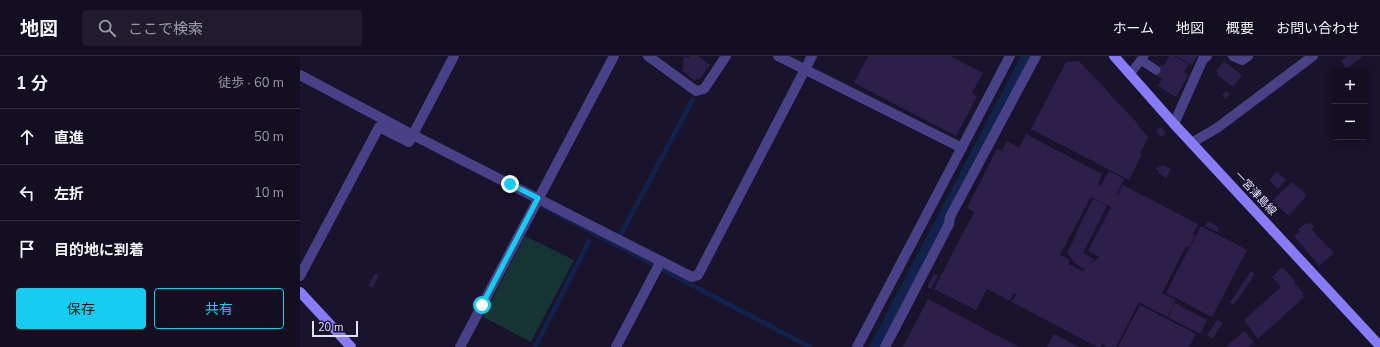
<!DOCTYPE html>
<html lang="ja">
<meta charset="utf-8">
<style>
body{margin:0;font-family:"Nunito Sans","Noto Sans JP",sans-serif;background:#201c2d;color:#f1f3f6}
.controls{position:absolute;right:12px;top:12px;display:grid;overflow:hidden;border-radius:4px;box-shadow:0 2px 10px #0003}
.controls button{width:36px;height:36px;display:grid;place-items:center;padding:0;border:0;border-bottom:1px solid #322e3e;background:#130e20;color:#f1f3f6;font:20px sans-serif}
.scale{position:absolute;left:12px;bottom:10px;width:46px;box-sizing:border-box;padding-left:4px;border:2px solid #e4dffd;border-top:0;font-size:11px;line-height:14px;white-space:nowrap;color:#e4dffd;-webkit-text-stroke:3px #19132b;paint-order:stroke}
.stop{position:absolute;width:12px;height:12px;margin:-9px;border:3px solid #16cdf1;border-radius:50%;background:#fff}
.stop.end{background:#16cdf1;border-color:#fff;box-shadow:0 1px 4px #0008}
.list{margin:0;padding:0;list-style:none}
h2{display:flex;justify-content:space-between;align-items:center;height:52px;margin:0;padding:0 16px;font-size:17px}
h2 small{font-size:13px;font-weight:400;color:#9d9ca5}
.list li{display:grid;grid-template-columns:26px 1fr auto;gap:12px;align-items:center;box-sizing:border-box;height:56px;padding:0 16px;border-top:1px solid #322e3e}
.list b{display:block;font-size:15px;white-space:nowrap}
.list em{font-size:13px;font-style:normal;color:#9d9ca5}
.actions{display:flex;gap:8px;padding:12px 16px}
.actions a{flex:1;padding:9px 0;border:1px solid #16cdf1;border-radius:4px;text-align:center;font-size:14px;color:#16cdf1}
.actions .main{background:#16cdf1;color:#111}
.icon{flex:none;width:22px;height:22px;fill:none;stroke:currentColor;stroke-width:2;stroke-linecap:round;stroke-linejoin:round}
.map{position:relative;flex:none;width:1080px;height:291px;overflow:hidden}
header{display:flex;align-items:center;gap:24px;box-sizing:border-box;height:56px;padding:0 20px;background:#130e20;border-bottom:1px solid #322e3e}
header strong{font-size:19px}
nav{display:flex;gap:22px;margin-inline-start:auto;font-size:14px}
.search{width:280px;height:36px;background:#201c2d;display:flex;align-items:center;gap:10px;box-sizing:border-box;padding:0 14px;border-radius:4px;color:#9d9ca5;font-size:15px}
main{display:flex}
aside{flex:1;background:#130e20}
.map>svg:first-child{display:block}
.green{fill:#163434}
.water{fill:#11234c}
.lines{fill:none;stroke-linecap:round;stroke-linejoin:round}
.stream{stroke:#11234c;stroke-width:4.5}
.building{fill:#2c204b;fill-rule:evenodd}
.lane{stroke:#484187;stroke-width:9}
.street{stroke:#484187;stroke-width:10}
.secondary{stroke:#877bf7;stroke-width:10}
.route{stroke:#16cdf1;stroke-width:5}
.labels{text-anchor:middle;stroke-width:3;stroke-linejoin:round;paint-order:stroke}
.street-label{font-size:11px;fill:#e4dffd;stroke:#19132b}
</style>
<header>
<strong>地図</strong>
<div class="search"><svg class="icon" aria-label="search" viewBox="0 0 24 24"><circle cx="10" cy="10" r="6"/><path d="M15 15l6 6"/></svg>ここで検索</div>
<nav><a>ホーム</a><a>地図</a><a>概要</a><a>お問い合わせ</a></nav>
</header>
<main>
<aside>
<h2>1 分<small>徒歩 · 60 m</small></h2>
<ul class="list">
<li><svg class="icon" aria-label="ahead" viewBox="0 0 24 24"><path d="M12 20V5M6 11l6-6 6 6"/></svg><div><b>直進</b></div><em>50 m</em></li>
<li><svg class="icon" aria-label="left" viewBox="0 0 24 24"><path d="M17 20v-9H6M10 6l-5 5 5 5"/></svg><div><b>左折</b></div><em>10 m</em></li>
<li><svg class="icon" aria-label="arrive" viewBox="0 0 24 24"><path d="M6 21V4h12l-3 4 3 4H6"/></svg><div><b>目的地に到着</b></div></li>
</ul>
<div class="actions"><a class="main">保存</a><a>共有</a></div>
</aside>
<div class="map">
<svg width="1080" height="291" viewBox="0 0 1080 291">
<rect width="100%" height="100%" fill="#19132b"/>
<path class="green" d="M225 180 274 204 231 286 183 261Z"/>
<path class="water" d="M721 0H732L580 291H569Z"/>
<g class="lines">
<g class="stream">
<path d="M244 151 353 208"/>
<path d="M320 180 393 43"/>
<path d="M363 214 510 291"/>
<path d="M235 291 289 185"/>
</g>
</g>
<g class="building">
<path d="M385 0 388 2 390 0H398L410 9 399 24 397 22 395 25 382 15 384 7 382 5Z"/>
<path d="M568 0H650L683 17 672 37 677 40 656 80 554 27Z"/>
<path d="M869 0H874L889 8 884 16 888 20 876 41 858 30 862 23 855 19 861 9 864 10Z"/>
<path d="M876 0H897L892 9Z"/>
<path d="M1048 0H1061L1062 1 1046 13 1041 5Z"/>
<path d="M779 5 839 69 838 70 848 81 840 97 842 98 829 124 731 73 766 6Z"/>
<path d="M924 5 942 19 933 31 917 19 918 16 916 15Z"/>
<path d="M926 35 930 38 926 43 922 40Z"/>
<path d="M861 71 866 77 861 81 856 75Z"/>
<path d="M726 78 802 118 798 128 807 133 801 129 809 115 824 123 817 137 818 138 823 129 898 168 893 178 895 179 889 191 886 190 862 237 876 244 867 261 839 246 816 291H807L802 288 801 291H797L712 246 716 238 714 237 710 245 687 233 676 254 634 233 674 156 667 152 697 93 702 95 707 85 719 92ZM793 137 791 141 811 151 788 195 799 201 791 208 794 203 783 197 807 150 793 143 776 176 777 177 767 197 776 208 784 213 789 209 783 215 768 208 770 204 760 199Z"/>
<path d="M862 109 871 113 866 122 858 117 859 115 856 113 858 110 861 111Z"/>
<path d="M977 116 986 124 978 133 969 124Z"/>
<path d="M992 126 1007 139 989 160 972 145Z"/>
<path d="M908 165 919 171 917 176 905 170Z"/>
<path d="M1010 166 1014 171 1011 173 1034 197 1019 210 994 180 1000 175 998 173 1006 167 1007 168Z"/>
<path d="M901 170 947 194 912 261 866 237Z"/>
<path d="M982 211 996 226 994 227 1004 238 1002 239 1004 241 958 283 944 264 981 231 972 221Z"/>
<path d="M951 215 955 218 934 249 930 246Z"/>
<path d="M75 217 79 219 73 232 68 230Z"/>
<path d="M634 218 638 220 631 233 627 231Z"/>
<path d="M628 243 719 291H603Z"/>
<path d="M875 247 907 264 900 278 868 261Z"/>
<path d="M840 249 896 278 889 291H818Z"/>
<path d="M917 264 923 267 912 283 907 279Z"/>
<path d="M944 275 954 286 948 291H926Z"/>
<path d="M754 278 779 291H747Z"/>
</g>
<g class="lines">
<g class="lane">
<path d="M841 4 856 14"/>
<path d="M830 18 844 0"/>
</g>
<g class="street">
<path d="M348 0 396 35 404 33 426 0"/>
<path d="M478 0 662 92"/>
<path d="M933 0 942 4 948 0"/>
<path d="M0 19 113 79 392 221 398 219 512 0"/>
<path d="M874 68 903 3 907 0"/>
<path d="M893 86 917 72 1013 0"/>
<path d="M0 220 79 71 109 86 154 0"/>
<path d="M160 291 314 0"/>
<path d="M316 291 361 205"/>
<path d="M557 291 710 0"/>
<path d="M585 291 649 168 650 161 736 0"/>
</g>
<g class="secondary">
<path d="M814 0 874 68 1080 290"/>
<path d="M0 236 51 291"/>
</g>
</g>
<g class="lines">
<path class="route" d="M182 249 238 142 210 128"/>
</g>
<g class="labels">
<g class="street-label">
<text transform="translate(956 137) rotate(47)" y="4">一宮津島線</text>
</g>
</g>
</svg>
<div class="controls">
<button>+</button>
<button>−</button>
</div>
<div class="scale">20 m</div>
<div class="stop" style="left:182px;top:249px"></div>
<div class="stop end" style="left:210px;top:128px"></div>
</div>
</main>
